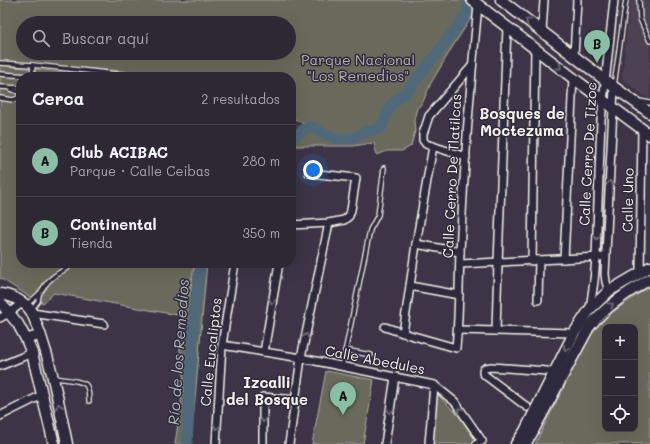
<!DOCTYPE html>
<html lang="es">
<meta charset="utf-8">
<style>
body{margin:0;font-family:Mali,sans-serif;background:#3a3441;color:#f1f3f6}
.controls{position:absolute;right:12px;bottom:12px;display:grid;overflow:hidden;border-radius:8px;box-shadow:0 4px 16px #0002}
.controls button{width:36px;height:36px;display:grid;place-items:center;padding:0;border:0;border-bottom:1px solid #494450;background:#2e2835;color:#f1f3f6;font:20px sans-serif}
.you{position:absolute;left:313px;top:170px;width:14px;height:14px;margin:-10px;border:3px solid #fff;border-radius:50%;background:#1a73e8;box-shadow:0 0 0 6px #1a73e833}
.badge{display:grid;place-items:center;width:26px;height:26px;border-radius:50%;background:#8abfa5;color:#111;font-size:13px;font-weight:700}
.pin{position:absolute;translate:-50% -33px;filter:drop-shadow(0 1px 2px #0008)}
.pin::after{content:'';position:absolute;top:21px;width:14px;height:12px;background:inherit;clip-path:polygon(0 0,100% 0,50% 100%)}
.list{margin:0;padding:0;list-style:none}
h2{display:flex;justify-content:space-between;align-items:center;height:52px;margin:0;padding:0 16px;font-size:17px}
h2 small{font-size:13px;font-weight:400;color:#a7a6ad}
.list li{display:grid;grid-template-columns:26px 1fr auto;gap:12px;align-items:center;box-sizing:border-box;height:72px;padding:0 16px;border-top:1px solid #494450}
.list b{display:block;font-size:15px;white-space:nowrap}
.list p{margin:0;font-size:13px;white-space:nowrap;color:#a7a6ad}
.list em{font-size:13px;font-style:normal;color:#a7a6ad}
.icon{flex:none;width:22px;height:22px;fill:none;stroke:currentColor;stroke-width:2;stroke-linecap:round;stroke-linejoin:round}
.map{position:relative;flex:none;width:650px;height:444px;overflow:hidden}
.search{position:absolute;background:#2e2835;box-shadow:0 4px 16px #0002;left:16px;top:16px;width:280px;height:44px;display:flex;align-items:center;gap:10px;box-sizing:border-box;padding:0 14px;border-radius:22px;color:#a7a6ad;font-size:15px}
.panel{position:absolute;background:#2e2835;box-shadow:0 4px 16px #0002;left:16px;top:72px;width:280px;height:196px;border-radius:16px}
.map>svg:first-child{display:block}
.built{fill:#4e4252}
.green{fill:#6a6b5c;stroke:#afaea2;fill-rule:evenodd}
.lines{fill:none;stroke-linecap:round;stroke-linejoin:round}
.river{stroke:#50677a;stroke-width:11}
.service-casing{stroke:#f4f1e8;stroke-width:6}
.minor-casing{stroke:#f4f1e8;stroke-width:10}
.tertiary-casing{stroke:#f4f1e8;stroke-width:12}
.secondary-casing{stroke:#f4f1e8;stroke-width:13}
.service{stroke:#2f2a3d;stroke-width:3.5}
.minor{stroke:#2f2a3d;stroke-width:7}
.tertiary{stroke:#2f2a3d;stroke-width:9}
.secondary{stroke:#2f2a3d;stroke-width:10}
.oneway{stroke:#747079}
.labels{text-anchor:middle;stroke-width:3;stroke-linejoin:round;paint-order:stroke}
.park-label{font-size:14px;fill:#b6b5a9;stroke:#2f2a3d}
.street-label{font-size:14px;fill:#f4f1e8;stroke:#2f2a3d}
.neighbourhood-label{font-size:15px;font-weight:bold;fill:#f4f1e8;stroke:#2f2a3d}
.water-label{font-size:15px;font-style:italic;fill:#b2babc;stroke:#2f2a3d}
</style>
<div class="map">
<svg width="650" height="444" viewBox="0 0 650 444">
<rect width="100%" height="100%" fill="#3d3547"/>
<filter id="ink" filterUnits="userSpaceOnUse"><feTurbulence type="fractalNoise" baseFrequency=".025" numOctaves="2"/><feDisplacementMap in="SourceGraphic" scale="8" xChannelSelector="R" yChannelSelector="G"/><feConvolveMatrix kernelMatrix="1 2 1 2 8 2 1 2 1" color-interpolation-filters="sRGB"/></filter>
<g filter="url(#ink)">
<path class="built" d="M630 0H650V100L622 79Z"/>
<g class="green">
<path d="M0 0H463L475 12 453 46 431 83 422 104 417 108 414 120 415 131 411 146 402 151H387L377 155 374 143 353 146H295L291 152V135L309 127 291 117V77H145L124 71 0 62ZM23 23H289V53H23Z"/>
<path d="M0 65 103 77H21V263H195L183 316 54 293 43 303 33 299 0 278Z"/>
<path d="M196 263H207L191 444H175L184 382 179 342Z"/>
<path d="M650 286V444H535L592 331 611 313ZM605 327H635V429H605Z"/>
<path d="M326 371 374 380 363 444H312Z"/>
<path d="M437 394 459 416 475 440 467 444H433Z"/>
</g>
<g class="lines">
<g class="river">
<path d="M291 140 304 129 313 127 324 134 336 139H350L366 132 381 128 390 106 408 90 464 18 467 14 468 0"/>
<path d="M187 444C191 384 190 323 201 263"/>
</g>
<g class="service-casing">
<g id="service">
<path d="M639 0 640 19 650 41"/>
<path d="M0 63 33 65 143 77"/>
<path d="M0 74 42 77"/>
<path d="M32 77 33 65"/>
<path d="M614 86 626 0"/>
<path d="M0 87 21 88"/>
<path d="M11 89 21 93"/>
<path d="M0 98 13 100 21 97"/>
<path d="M639 101 650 103"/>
<path d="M27 304C31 301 36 297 40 293 44 288 46 282 52 278 59 272 67 269 74 263"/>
<path d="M32 309 38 301 39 295"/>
<path d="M345 350 371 355"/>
<path d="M342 367 370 230 378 215 384 168"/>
<path d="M54 378C61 379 81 380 86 385 89 389 89 396 89 401"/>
</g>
</g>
<g class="minor-casing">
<g id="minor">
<path d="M542 31 544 0"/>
<path d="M574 56 577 0"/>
<path d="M466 157 426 144 423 140V134L429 116 472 66"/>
<path d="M291 225 329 223 344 220 349 216 351 210 356 178 309 173"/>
<path d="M416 244 460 252"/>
<path d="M564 259 573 78"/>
<path d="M532 261 535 49"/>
<path d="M460 264 600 257"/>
<path d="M640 272 642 129"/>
<path d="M410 286 459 295"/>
<path d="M609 291 606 282 605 274 614 87"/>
<path d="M538 300 539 260"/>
<path d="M590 309 594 281 596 258 601 120 614 0"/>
<path d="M32 313 104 324"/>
<path d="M0 318 9 313 22 303"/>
<path d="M385 327 403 333 456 348C459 316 459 283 460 251 464 169 470 87 478 5"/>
<path d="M458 330 574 333"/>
<path d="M496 331 498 263 507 27"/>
<path d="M403 333 410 286 416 244 433 146"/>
<path d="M222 345 301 358 434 385 455 402 482 441 477 444"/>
<path d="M264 352 279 263"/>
<path d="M0 366 32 353"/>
<path d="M527 407 486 376 483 373V370L485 368 491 367 547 371 554 373"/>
<path d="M0 416 42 395"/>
<path d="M216 444 222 345 235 263"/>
<path d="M263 444V397L295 400"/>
<path d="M289 444 301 358 329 223"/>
<path d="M385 444 395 377"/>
<path d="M429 444 434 385"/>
</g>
</g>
<g class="tertiary-casing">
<path id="tertiary" d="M26 339 41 335"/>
</g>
<g class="secondary-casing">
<g id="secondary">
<path d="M472 0 573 78 650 135"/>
<path d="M501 0 614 87 650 113"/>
<path d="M0 294C12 295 27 303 32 313 50 355 58 400 67 444"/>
<path d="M0 302 18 324 26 339 32 353 54 444"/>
<path d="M516 444 525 431 574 333 590 309 609 291 650 267"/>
<path d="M525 444 532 433 589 327C606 306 628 292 650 279"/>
</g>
</g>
<use href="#service" class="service"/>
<use href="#minor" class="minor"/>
<use href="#tertiary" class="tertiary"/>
<use href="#secondary" class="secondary"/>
</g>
<defs><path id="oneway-chevron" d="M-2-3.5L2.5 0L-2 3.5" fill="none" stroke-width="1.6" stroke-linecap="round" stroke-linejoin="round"/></defs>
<g class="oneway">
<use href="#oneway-chevron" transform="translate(528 21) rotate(-142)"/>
<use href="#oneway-chevron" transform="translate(559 67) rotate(37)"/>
<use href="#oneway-chevron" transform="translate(610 183) rotate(-87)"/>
<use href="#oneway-chevron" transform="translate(597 237) rotate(92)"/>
<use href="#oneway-chevron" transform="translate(272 301) rotate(99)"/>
<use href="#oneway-chevron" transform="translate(611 305) rotate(-37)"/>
<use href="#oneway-chevron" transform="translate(306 336) rotate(-78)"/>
<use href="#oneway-chevron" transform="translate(566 348) rotate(116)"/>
<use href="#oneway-chevron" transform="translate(59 406) rotate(-102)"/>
<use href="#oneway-chevron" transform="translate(460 410) rotate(-126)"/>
<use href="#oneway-chevron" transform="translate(390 411) rotate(99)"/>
<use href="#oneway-chevron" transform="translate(263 420) rotate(90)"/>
<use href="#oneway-chevron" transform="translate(217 427) rotate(94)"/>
</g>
</g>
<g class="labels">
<g class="park-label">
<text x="358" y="65">Parque Nacional<tspan x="358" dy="16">"Los Remedios"</tspan></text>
</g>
<g class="street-label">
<text transform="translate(588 154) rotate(-87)" y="5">Calle Cerro De Tizoc</text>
<text transform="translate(452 176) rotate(-87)" y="5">Calle Cerro De Tlatilcas</text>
<text transform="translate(628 200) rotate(-89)" y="5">Calle Uno</text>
<text transform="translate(211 352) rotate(-84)" y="5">Calle Eucaliptos</text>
<text transform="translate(375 360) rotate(11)" y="5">Calle Abedules</text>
</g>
<g class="neighbourhood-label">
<text x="522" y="119">Bosques de<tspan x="522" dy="17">Moctezuma</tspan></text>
<text x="267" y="388">Izcalli<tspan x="267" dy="17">del Bosque</tspan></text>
</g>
<g class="water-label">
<text transform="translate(179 352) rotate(-86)" y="5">Río de los Remedios</text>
</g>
</g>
</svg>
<div class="controls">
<button>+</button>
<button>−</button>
<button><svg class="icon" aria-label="locate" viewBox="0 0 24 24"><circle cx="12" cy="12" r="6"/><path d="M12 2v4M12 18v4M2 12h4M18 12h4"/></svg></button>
</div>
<div class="you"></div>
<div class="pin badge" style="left:343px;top:415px">A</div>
<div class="pin badge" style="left:597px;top:63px">B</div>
<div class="search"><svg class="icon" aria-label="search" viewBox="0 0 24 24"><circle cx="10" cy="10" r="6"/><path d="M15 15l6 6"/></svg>Buscar aquí</div>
<section class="panel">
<h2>Cerca<small>2 resultados</small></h2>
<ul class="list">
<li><span class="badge">A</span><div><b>Club ACIBAC</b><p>Parque · Calle Ceibas</p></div><em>280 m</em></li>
<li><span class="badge">B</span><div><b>Continental</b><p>Tienda</p></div><em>350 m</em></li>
</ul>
</section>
</div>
